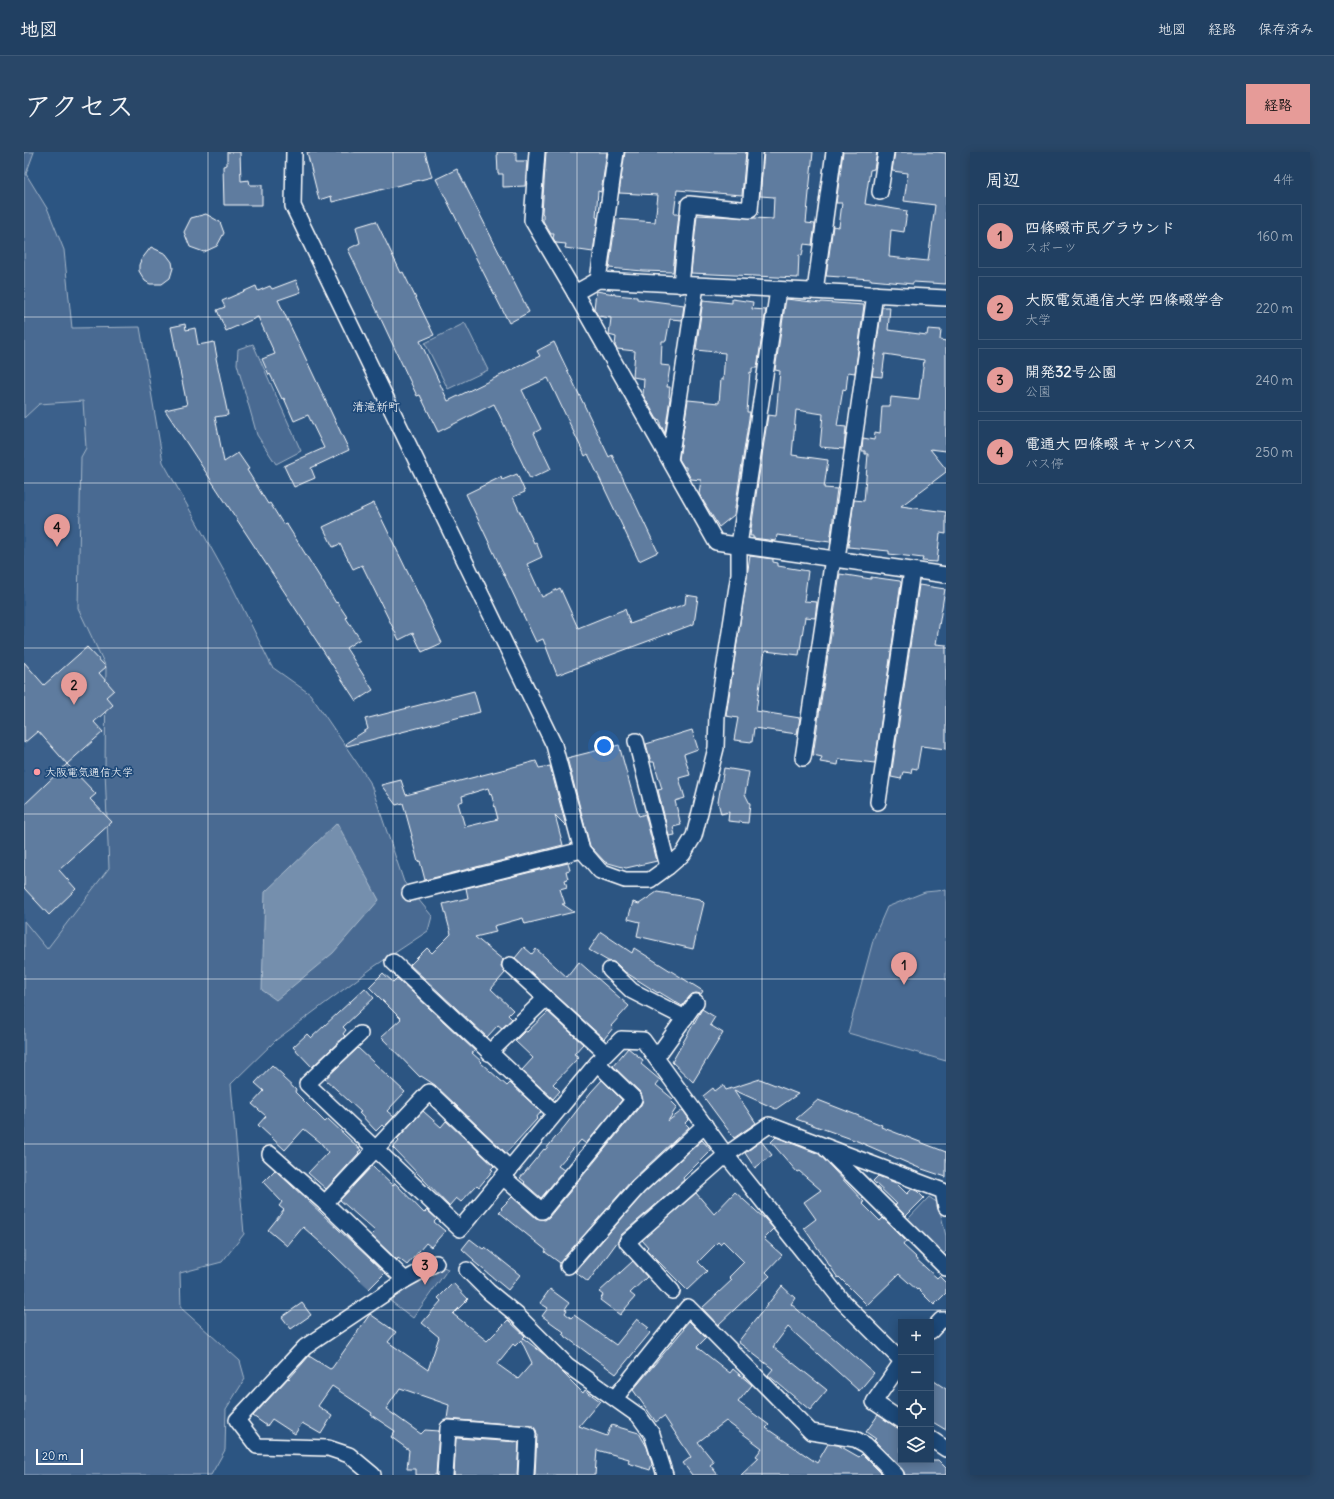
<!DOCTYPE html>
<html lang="ja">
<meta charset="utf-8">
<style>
body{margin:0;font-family:Delius,"Klee One",sans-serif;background:#294768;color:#f1f3f6}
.controls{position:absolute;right:12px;bottom:12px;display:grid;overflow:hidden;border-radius:0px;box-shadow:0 2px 10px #0003}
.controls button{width:36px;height:36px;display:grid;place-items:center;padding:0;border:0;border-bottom:1px solid #3e5977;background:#214062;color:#f1f3f6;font:20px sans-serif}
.scale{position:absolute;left:12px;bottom:10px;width:47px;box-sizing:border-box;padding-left:4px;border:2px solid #fff;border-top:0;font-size:11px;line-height:14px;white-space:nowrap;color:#fff;-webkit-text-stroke:3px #1f4a7a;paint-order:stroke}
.you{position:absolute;left:580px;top:594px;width:14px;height:14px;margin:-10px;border:3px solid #fff;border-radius:50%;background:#1a73e8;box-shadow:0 0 0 6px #1a73e833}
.badge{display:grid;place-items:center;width:26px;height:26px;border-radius:50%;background:#e69b98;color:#111;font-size:13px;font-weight:700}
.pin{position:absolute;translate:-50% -33px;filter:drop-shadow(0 1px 2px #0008)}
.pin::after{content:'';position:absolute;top:21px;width:14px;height:12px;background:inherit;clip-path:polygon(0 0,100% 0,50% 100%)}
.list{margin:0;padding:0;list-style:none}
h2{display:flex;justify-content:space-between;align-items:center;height:52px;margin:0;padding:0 16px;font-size:17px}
h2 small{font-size:13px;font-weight:400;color:#a2afbe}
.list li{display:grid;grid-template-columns:26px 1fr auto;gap:12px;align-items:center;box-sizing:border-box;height:64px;margin:0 8px 8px;padding:0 8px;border:1px solid #3e5977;border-radius:0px}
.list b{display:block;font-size:15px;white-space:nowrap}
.list p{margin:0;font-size:13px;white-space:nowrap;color:#a2afbe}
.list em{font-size:13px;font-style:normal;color:#a2afbe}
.icon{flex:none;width:22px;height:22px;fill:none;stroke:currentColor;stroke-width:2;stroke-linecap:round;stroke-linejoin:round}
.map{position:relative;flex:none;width:922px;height:1323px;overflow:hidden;border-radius:0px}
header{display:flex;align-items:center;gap:24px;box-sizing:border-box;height:56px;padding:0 20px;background:#214062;border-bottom:1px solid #3e5977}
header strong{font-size:19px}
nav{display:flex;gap:22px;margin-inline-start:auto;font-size:14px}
.intro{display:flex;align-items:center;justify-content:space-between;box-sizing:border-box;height:96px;padding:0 24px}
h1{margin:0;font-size:28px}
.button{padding:10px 18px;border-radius:0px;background:#e69b98;color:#111;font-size:14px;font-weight:700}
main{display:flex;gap:24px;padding:0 24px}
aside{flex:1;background:#214062;border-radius:0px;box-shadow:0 2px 10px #0003}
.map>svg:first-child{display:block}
.built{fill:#3b618b}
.green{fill:#486b92;stroke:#a4b5c8}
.water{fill:#748fad;stroke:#acbcce}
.building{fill:#5e7c9f;stroke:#fff;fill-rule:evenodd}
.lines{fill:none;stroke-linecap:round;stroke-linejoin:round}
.minor-casing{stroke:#fff;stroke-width:18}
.minor{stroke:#1f4a7a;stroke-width:15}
.grid{fill:none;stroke:#fff;stroke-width:1;stroke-opacity:0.55}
.poi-dot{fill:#ff9aa2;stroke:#1f4a7a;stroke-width:1.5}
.labels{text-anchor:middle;stroke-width:3.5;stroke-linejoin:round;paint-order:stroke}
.poi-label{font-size:11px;fill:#fff;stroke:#1f4a7a;text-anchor:start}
.neighbourhood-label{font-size:12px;fill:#fff;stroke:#1f4a7a}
</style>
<header>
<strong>地図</strong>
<nav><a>地図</a><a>経路</a><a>保存済み</a></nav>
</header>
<div class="intro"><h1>アクセス</h1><a class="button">経路</a></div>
<main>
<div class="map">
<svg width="922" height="1323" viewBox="0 0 922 1323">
<rect width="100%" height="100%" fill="#2c5582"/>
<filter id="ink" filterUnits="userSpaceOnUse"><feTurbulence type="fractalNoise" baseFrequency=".025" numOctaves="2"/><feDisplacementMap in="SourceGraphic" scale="8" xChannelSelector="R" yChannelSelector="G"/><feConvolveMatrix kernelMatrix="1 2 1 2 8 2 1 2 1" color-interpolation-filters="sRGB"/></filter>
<g filter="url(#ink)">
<path class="built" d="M0 231 58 235 111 723 0 915Z"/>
<g class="green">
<path d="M0 0H10L2 22 24 58 40 98 48 176 116 175 139 310 205 428 248 515 286 542 346 630 380 730 408 764 404 779 351 814 252 888 207 932 220 1082 198 1110 156 1121 157 1156 216 1209 221 1227 202 1257 201 1298 187 1323H0V769L23 797 85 716 81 618 82 515 54 456 57 305 62 296 59 249 15 252 0 266Z"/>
<path d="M441 171 464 218 424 237 401 191Z"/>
<path d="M229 192 277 299 252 312 233 283 213 212 214 197Z"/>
<path d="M922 738V909L824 881 850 785 863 755 901 740Z"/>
<path d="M905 1045 914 1051 922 1084V1099L919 1102 884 1067Z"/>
<path d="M417 1114 424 1117 389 1166 365 1148Z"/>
</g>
<path class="water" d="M313 671 355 748 309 801 252 848 238 838 241 740Z"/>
<g class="building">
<path d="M203 0H216L217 29 225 28 226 33H238V53H200L199 14 203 13Z"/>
<path d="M283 0H401L408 25 308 50 307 44 295 48Z"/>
<path d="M473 0H492V9H503L501 34 479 35V22H474Z"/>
<path d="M522 0H583L577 40 574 39 572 65 574 66 569 100 541 96 542 92 532 91 529 86 530 82H527L519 69V62L518 61Z"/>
<path d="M601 0H722L718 43 653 38 650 62H655L649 120 619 119 585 116 592 67 631 70 634 43 595 41Z"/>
<path d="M740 0H789L782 71 791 72 788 93 780 92 778 104 775 103 774 126 667 121 673 63 749 67 750 45 736 44Z"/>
<path d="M819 0H853L850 17 846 18 841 52 883 59 880 80 867 78 865 105 904 109 911 53 880 49 884 21 868 19 871 0H913L922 1V132L889 130V132L847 128V127L802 124 809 74 815 75 818 51H812Z"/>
<path d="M433 17 505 160 485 171 412 27Z"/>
<path d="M182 62 196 70 200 81 193 94 180 100 166 95 160 80 167 66Z"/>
<path d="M352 69 377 121 379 120 410 183 396 189 424 249 516 204 513 199 530 190 585 305 588 303 634 400 615 409 564 302 561 304 524 226 498 238 517 277 510 281 527 317 506 327 470 252 414 280 396 243 393 244 324 97 336 91 332 75Z"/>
<path d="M127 95 142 102 148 110 149 116 146 126 138 132H126L121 129 115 119V113L117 108Z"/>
<path d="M272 128 277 140 254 148 325 298 287 316 291 326 270 335 260 314 300 296 284 263 270 269 260 246 258 247 246 222 245 223 238 207 251 202 234 165 202 179 193 158 201 155 198 149 232 134 234 139 246 134 248 137Z"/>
<path d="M572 139 591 142V143L613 145V147L660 153 658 168 646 167 642 189H638L637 213 646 214 643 235H646L645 245 646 246 641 281 636 272V268L633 267 619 243 620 227 609 225 611 199 593 197 591 194 592 185 585 183 587 166 574 164 570 157Z"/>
<path d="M708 147 729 150 728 157 742 158 733 216H728V221L726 220 723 260H726L710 363 695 375 675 342 677 328 667 327 662 318V315H660L655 307 664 248 695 251 697 227 699 228 701 201 672 198 679 148 708 151Z"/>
<path d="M762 147 797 151V150L840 153 831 221 824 220 822 238 819 237 813 274 822 275 820 297 796 295 799 262 772 258 768 303 804 308 800 336 813 337 806 390 753 383 752 389 729 386V384H726L744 263 752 264 756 219 751 218Z"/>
<path d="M858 155H866L864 178 903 183 904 177 917 178 916 188 922 189V299L906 297 922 317V320L877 354 922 360V382L916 381 913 410 898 409 899 406 865 402V399L824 395 830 348 840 349 844 302H841V299H838L839 286 850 288 851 280 856 281 858 254H866L867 245 895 248 900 208 861 202 858 225 848 224Z"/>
<path d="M161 172 162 178 171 176 174 193 190 190 193 205 192 206 204 263 191 265 200 310 214 301 225 317 223 318 244 352 246 351 259 372 262 371 312 451 313 450 323 465 322 466 336 487 322 496 349 538 332 549 141 258 163 253 147 175Z"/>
<path d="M493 322 501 340 489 345 510 391 512 390 518 405 503 412 518 445 536 436 554 476 601 457 606 472 661 452 662 443 674 445 670 472 533 523 519 487 512 490 442 342 477 325 478 328Z"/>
<path d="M350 351 418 491 398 500 389 481 375 488 338 413 329 417 316 392 309 395 299 375Z"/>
<path d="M726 404 749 407V410L754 411V414L784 419 780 449 793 450 791 466 781 465 775 503 741 499 740 504 732 559 776 566 773 582 730 576 728 590 710 588 714 566 702 564Z"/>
<path d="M816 422 847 427V425L876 429 877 431 851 611 815 607 814 613 796 610 798 605 789 603Z"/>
<path d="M895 433 921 437 912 492 922 493V597L897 594 893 617 888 616 887 621 879 620 877 627 867 625Z"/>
<path d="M63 495 82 515 75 521 90 538 82 545 89 553 70 570 79 580 43 612 14 579 0 591V510L20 533Z"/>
<path d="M450 539 456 560 323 594 322 591 344 577 341 567Z"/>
<path d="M668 578 674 597 660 602 666 623 655 626 661 646 651 649 657 673 649 675 651 683 645 684 634 638 638 637 630 610H627L622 592Z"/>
<path d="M595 593 614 662 615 664 621 662 633 709 602 716 581 710 566 694 543 606Z"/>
<path d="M512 609 515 616 526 614 542 674 531 663 539 693 401 728 396 709 394 710 387 684H388L379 651 372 653 357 633 377 628 382 643ZM464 636 466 642 467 641 474 667 441 675 434 651 439 649 438 644Z"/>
<path d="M43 612 72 642 66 647 88 670 35 718 52 737 25 763 0 736V653Z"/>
<path d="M700 616 725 620 721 642 726 652 724 671 704 669 705 660 697 662 694 650Z"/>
<path d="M544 711 546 718 542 719 544 727 541 728 543 735 536 737 541 752H538L550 760 501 772 499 766 470 774 472 780 451 785 479 808 477 815 481 821 467 837 489 858 484 863 488 867 478 876 474 873 463 885 386 813 403 796 408 801 427 782 419 752 444 746 442 736Z"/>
<path d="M633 740 676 747 680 751 669 797 613 784 616 770 604 767 609 750 615 752Z"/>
<path d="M577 780 608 801 610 796 679 839 677 842 672 841 668 842 658 854 635 840 634 841 601 820 592 811 584 809 565 798Z"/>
<path d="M500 795 508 802 512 797 543 825 555 810 605 854 587 874 589 876 580 887 491 806Z"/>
<path d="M359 821 369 830 373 826 451 899 448 901 458 910 457 911 483 934 486 931 517 960 512 966 513 967 482 1001 411 933 397 924 396 925 357 885 377 867 345 835Z"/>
<path d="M341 836 350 846 319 875 322 878 319 882 321 884 288 915 269 895 283 882 287 886Z"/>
<path d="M678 857 691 865 686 873 699 881 669 930 648 910Z"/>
<path d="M524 860 559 892 550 902 555 905 529 932 536 939 529 947 498 918 509 906 491 889 501 879 503 880Z"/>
<path d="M334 896 381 940 363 959 370 965 360 975 358 973 352 979 335 961 337 960 301 927Z"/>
<path d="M604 896 619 908 617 912 636 928 632 933 649 947 647 949 653 955 644 969 659 958 665 967 661 971 665 975 607 1029 536 1111 521 1100 522 1098 475 1060 478 1057 477 1056 488 1045 512 1066 521 1068 525 1065 617 953 619 948 617 941 589 914Z"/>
<path d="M248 913 260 924 258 925 272 938 271 940 301 970 304 967 337 998 334 1000 335 1001 302 1037 284 1021 304 1000 296 990 280 977 261 998 234 973 242 964 228 952 240 939 231 931Z"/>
<path d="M736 927 774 942 752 957 710 938 732 971 710 986 679 944 689 936 691 939 699 933 702 938Z"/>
<path d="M578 928 598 948 562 992 557 988 534 1014 540 1018 517 1046 500 1031 501 1030 496 1026 520 997 521 998 541 974 567 940Z"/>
<path d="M794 948 858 973 857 975 922 1000V1025L895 1016 833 989 772 967Z"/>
<path d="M399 959 417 975 422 969 470 1014 467 1017 469 1018 455 1035 453 1033 437 1050 432 1046 425 1054 369 996 375 989 373 987Z"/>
<path d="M752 985 795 1002 840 1050 838 1051 856 1069 859 1066 882 1089 879 1093 892 1105 891 1106 913 1126 915 1124 922 1131V1141L910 1153 894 1137 893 1138 875 1122 843 1153 815 1125 814 1126 780 1076 792 1067 780 1050 797 1038 775 1019 773 1020 747 990Z"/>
<path d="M678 988 687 998 659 1026 660 1028 597 1083 594 1089 564 1130 551 1120 620 1041Z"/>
<path d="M737 989 748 1003 731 1016 721 1001Z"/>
<path d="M348 1014 369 1034 371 1031 400 1061 403 1058 413 1067 410 1070 421 1079 407 1095 402 1091 383 1113 374 1106 373 1108 347 1083 351 1079 316 1048Z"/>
<path d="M251 1018 361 1121 345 1137 306 1099 279 1075 263 1094 244 1078 260 1058 255 1054 258 1050 239 1030Z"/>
<path d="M854 1024 872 1031 883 1042 888 1037 893 1039 900 1046 882 1064 871 1053 873 1052 849 1029Z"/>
<path d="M711 1040 741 1067 750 1077 740 1087 758 1103 742 1120 746 1124 694 1173 678 1156 708 1128 705 1125 720 1110 699 1089 696 1092 694 1090 674 1110 683 1119 663 1138 622 1097 624 1095 618 1088 672 1041 690 1062Z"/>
<path d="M446 1087 459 1097 461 1095 496 1123 484 1138 449 1109 450 1108 438 1097Z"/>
<path d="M609 1109 623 1125 606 1141 611 1145 596 1163 576 1148 579 1143 575 1140Z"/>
<path d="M429 1131 444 1147 429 1162 463 1189 484 1168 501 1184 499 1186 521 1203 559 1241 561 1238 576 1249 555 1274 583 1284 587 1273 615 1281 623 1295 628 1312 626 1318 604 1311 605 1307 573 1298 571 1323H511L513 1282 512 1278 509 1274 423 1267 425 1253 376 1236 362 1257 397 1282 401 1278 415 1279 412 1323H392V1317H383L385 1298 367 1285 371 1279 347 1263 348 1261 308 1234 294 1254 308 1264 297 1282 278 1271 271 1282 248 1267 243 1274 229 1264 264 1226 265 1227 285 1204 306 1217 308 1216 346 1162 372 1180 364 1190 404 1218 415 1185 398 1171 417 1149 414 1146ZM497 1188 508 1211 494 1227 473 1212 489 1192 491 1194Z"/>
<path d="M758 1134 771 1146 767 1152 797 1178 799 1177 850 1221 835 1239 764 1175 749 1195 803 1238 786 1258 744 1223 749 1217 714 1190Z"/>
<path d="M526 1137 545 1151 541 1157 543 1158 541 1161 547 1166 550 1163 592 1193 613 1167 625 1176 623 1178 626 1181 592 1222 538 1182 540 1180 518 1164 524 1156 516 1151Z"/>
<path d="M278 1151 287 1163 267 1177 258 1165Z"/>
<path d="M665 1169 682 1186 673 1195 706 1221 709 1217 728 1233 714 1250 745 1273 742 1276 793 1311 804 1292 814 1293 835 1305 838 1302 859 1323H717L735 1306 732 1304 738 1296 702 1269 674 1290 690 1310 686 1313 694 1323H668L659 1311 667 1305 640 1264 632 1270 609 1238 660 1177 659 1176Z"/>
<path d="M907 1227 922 1237V1278L907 1269Z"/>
<path d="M854 1263 872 1275 877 1277V1308H914L922 1316V1323H881L878 1317 850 1288 852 1287 842 1280Z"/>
<path d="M432 1286 495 1290 493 1323H430Z"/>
</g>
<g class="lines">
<g class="minor-casing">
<g id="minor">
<path d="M270 0 269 54 530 593 558 698 576 719 601 728H626L644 715 659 702 670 684 692 596 693 563 715 422V393L754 138"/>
<path d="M513 0 508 68 551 141 574 128 922 146"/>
<path d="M856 40 862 0"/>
<path d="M574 128 592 0"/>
<path d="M657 133 665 52 726 58 731 0"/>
<path d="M791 139 810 0"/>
<path d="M551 141 692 390 922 423"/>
<path d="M646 308 672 134"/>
<path d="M813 406 851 142"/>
<path d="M612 589 644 715"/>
<path d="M779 606 809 406"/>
<path d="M854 650 888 418"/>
<path d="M386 741 558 698"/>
<path d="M369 810 531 961"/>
<path d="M486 813 582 901"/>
<path d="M586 818 608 839 661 866"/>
<path d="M336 882 283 932 436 1077 573 911 597 887 619 888 702 1003 819 1150 877 1208"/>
<path d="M465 901 522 846"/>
<path d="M632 906 672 850"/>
<path d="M802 997 922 1116"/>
<path d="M246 1002 301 1051 381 1128"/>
<path d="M480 1026 518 1059 610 947 573 911"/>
<path d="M301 1051 405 940 486 1017"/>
<path d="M544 1114 614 1035 681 973"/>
<path d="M443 1118 465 1140 493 1163 543 1213 615 1264 628 1282 641 1323"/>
<path d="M648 1139 603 1090 702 1003 745 973 919 1039 922 1055"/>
<path d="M907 1179 917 1168H922"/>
<path d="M877 1211 850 1250 877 1268"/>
<path d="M591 1246 664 1155 787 1280 831 1287 842 1293 872 1323"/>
<path d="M907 1287 922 1297"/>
<path d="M349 1323 325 1303 304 1296 233 1294 213 1268 281 1195 381 1128 412 1111"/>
<path d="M421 1323 424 1276 504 1282 502 1323"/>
</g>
</g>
<use href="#minor" class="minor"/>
</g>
</g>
<path class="grid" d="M184 0V1323M369 0V1323M553 0V1323M738 0V1323M0 165H922M0 331H922M0 496H922M0 662H922M0 827H922M0 992H922M0 1158H922"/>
<circle class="poi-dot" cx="13" cy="620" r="4"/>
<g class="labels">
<g class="poi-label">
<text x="21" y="624">大阪電気通信大学</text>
</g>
<g class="neighbourhood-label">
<text x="352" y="259">清滝新町</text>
</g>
</g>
</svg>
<div class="controls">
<button>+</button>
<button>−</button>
<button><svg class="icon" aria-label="locate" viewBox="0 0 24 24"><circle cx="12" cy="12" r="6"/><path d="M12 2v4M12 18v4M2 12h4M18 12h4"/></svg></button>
<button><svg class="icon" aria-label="layers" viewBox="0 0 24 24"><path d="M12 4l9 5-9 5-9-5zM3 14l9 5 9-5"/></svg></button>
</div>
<div class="scale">20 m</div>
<div class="you"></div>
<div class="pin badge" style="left:880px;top:833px">1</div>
<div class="pin badge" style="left:50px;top:553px">2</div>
<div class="pin badge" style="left:401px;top:1133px">3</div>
<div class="pin badge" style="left:33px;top:395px">4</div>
</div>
<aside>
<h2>周辺<small>4件</small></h2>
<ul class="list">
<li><span class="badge">1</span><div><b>四條畷市民グラウンド</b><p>スポーツ</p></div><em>160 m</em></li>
<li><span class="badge">2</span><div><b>大阪電気通信大学 四條畷学舎</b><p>大学</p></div><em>220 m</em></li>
<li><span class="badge">3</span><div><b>開発32号公園</b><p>公園</p></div><em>240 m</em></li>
<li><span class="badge">4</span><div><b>電通大 四條畷 キャンパス</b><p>バス停</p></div><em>250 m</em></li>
</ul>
</aside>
</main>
